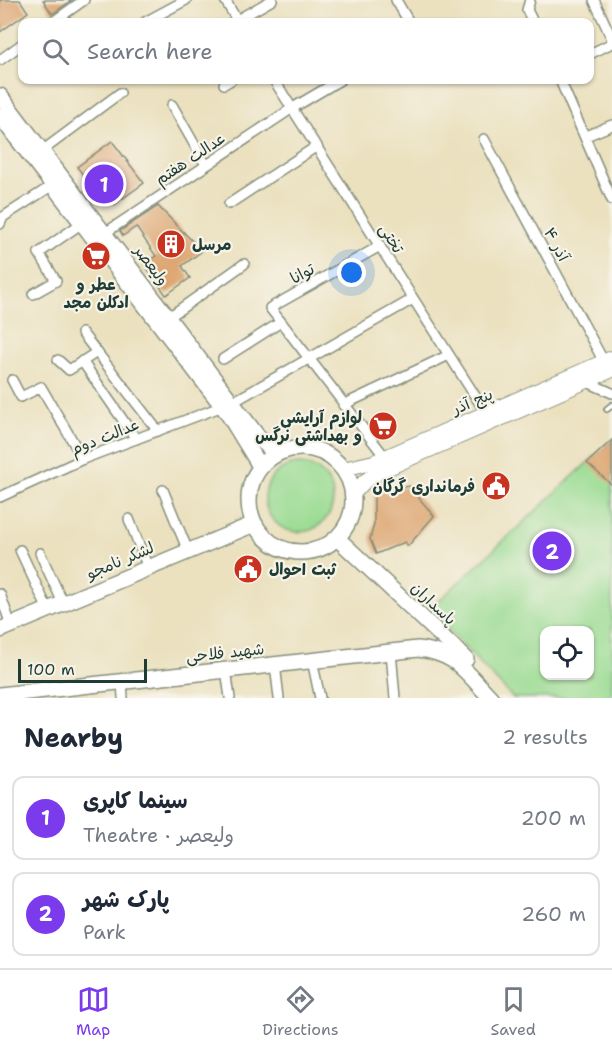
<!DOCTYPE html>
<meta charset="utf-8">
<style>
body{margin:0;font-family:"Shantell Sans","Playpen Sans Arabic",sans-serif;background:#f6f6f7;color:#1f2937}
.controls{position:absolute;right:18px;bottom:18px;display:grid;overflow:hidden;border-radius:12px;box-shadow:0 2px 4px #0004}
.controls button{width:54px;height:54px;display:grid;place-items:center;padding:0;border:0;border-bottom:2px solid #e0e1e3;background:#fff;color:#1f2937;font:30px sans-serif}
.scale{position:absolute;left:18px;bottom:15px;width:129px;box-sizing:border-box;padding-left:6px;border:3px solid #1f3d34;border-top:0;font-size:16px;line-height:21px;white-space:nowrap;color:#1f3d34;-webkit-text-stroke:4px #f7f3e8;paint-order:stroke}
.you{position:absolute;left:352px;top:273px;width:21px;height:21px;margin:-15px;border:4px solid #fff;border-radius:50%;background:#1a73e8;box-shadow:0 0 0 9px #1a73e833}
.badge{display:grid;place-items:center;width:39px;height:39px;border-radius:50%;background:#7c3aed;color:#fff;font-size:20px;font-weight:700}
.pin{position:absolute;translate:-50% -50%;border:3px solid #fff;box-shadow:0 2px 6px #0006}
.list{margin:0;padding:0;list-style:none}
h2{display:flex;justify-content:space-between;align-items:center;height:78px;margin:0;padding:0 24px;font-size:26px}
h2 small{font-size:20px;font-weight:400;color:#747a83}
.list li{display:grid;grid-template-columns:39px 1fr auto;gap:18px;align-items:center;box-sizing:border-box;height:84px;margin:0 12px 12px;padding:0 12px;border:2px solid #e0e1e3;border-radius:12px}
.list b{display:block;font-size:22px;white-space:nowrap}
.list p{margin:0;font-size:20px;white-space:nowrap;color:#747a83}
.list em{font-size:20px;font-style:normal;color:#747a83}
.icon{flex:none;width:33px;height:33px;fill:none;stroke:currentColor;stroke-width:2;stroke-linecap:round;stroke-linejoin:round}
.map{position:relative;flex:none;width:612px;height:698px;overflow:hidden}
.search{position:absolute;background:#fff;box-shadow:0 2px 4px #0004;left:18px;right:18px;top:18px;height:66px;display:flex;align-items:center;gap:15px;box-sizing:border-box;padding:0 21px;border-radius:12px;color:#747a83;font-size:22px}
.sheet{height:270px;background:#fff}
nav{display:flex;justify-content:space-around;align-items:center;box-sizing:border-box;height:84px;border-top:2px solid #e0e1e3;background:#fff;font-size:16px;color:#747a83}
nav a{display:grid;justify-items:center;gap:3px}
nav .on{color:#7c3aed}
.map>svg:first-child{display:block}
.green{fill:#99db92;stroke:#5c8c63;stroke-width:1.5;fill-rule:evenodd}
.building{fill:#dda470}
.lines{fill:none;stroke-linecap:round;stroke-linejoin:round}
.lane-casing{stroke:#858f7a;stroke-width:8}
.street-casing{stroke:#858f7a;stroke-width:12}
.secondary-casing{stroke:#858f7a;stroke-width:16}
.primary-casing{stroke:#858f7a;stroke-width:18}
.lane{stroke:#fff;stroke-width:4.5}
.street{stroke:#fff;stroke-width:9}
.secondary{stroke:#fff;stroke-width:14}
.primary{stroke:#fff;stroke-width:15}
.labels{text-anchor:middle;stroke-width:4.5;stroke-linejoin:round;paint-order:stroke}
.street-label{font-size:16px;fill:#1f3d34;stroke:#f7f3e8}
.poi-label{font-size:16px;font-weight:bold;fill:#1f3d34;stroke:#f7f3e8;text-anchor:start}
</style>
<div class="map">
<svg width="612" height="698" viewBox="0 0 612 698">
<rect width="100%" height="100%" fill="#f7f3e8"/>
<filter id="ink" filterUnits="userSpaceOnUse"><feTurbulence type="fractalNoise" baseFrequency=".0167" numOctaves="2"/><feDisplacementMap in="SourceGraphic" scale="12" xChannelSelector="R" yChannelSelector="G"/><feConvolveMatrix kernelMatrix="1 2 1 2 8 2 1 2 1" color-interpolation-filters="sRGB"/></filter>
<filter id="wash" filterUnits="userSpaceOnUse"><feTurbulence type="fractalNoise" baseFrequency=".008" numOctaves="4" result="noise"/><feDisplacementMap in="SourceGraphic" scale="24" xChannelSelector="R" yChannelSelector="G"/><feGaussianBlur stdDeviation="1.35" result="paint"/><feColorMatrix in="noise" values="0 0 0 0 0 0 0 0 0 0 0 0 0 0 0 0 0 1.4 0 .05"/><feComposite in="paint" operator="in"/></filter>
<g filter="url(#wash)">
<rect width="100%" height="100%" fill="#ebe1bf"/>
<g class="green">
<path d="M612 440V698H513L429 610ZM544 630H590V676H544Z"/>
<circle cx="299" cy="498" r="34"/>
</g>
<g id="blocks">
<g class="building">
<path d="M0 0H20L28 12 0 32Z"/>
<path d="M43 0H72L52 14Z"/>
<path d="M112 141 144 183 115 204 105 203 77 167Z"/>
<path d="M158 206 202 251 182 266 190 278 166 295 144 264 156 256 136 227 123 236 120 231Z"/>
<path d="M612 440V485L587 463Z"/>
<path d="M380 483 394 488 411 486 417 489 419 498 434 516 408 546 405 542 376 554 370 539 374 524V495Z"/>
</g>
</g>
</g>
<g filter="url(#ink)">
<use href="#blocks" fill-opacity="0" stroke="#858f7a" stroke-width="1.5"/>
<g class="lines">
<g class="lane-casing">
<path id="lane" d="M607 409 612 405"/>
</g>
<g class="street-casing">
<g id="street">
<path d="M225 0 238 22"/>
<path d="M396 0 409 22"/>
<path d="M530 0 527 10 533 22"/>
<path d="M594 0 612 39"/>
<path d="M237 20 272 0"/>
<path d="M53 22 84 0"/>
<path d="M145 22 186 0"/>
<path d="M590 54 612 43"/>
<path d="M0 60 22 44"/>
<path d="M274 80 486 413"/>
<path d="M560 80 612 200"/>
<path d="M224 84 231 80"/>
<path d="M172 105 206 165"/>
<path d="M586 136 612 125"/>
<path d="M484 139 604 362"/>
<path d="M42 151 120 93"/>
<path d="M229 204 317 146"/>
<path d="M0 224 3 217 53 185"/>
<path d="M105 233 291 109 340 80"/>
<path d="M33 294 56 281 39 253 82 223"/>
<path d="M169 317 244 264"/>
<path d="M281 322 270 308 380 246"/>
<path d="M82 333 158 431"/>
<path d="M223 359 281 322 385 457"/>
<path d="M58 360 69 370 97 352"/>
<path d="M82 361 136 439"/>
<path d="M12 380 21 397 41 387 83 459"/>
<path d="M587 382 612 393"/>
<path d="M233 402 413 299"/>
<path d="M343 405 449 355"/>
<path d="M163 490 188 551"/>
<path d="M0 497 83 459 223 406"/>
<path d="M129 519 148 568"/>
<path d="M20 550 48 610"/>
<path d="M40 553 63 603"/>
<path d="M0 594 11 625"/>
<path d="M391 652 395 698"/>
<path d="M312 660 320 698"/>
<path d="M275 664 279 698"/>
<path d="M226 669 230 698"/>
<path d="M122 681 123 698"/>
</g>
</g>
<g class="secondary-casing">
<g id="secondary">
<path d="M343 469 374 462 612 358"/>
<path d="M353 494 365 481 379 472 612 370"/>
</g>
</g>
<g class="primary-casing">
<g id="primary">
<path d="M0 96 258 437 276 454"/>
<path d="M0 116 227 412 260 466"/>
<circle cx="301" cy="500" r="52"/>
<path d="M337 538 466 659"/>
<path d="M0 630 254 524"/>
<path d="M0 695 418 649C457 653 465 672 491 698"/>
</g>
</g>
<use href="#lane" class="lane"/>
<use href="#street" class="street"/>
<use href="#secondary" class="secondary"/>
<use href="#primary" class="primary"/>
</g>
</g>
<defs>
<g id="building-disc" transform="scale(1.5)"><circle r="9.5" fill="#c8321e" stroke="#f7f3e8"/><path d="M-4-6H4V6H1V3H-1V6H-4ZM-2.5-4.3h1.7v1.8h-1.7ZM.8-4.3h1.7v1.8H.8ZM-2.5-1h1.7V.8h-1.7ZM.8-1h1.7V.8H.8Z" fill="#fff"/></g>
<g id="supermarket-disc" transform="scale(1.5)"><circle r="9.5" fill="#c8321e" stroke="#f7f3e8"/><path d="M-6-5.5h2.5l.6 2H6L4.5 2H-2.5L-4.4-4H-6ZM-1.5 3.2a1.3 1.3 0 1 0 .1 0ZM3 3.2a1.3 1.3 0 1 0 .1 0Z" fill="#fff"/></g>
<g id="civic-disc" transform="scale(1.5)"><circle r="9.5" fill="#c8321e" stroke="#f7f3e8"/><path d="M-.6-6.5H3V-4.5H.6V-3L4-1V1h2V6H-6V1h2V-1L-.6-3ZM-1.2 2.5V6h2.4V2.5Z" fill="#fff"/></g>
</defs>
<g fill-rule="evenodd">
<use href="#building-disc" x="171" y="244"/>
<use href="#supermarket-disc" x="96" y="256"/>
<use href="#supermarket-disc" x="383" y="426"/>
<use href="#civic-disc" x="496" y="486"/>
<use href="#civic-disc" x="248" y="569"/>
</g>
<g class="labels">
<g class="street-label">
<text transform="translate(190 158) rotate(-34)" y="6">عدالت هفتم</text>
<text transform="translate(392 238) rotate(58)" y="6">تختی</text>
<text transform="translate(557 244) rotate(62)" y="6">آذر ۴</text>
<text transform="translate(152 265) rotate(53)" y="6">ولیعصر</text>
<text transform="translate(302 273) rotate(-29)" y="6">توانا</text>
<text transform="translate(472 401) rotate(-23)" y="6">پنج آذر</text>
<text transform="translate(105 436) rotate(-22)" y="6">عدالت دوم</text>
<text transform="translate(120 560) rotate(-23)" y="6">لشکر نامجو</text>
<text transform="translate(434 603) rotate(43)" y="6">پاسداران</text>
<text transform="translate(225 652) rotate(-6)" y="6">شهید فلاحی</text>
</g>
<g class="poi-label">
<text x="192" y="250">مرسل</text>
<text x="96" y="290" text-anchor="middle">عطر و<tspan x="96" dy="18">ادکلن مجد</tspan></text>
<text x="362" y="423" text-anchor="end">لوازم آرایشی<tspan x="362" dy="18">و بهداشتی نرگس</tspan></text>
<text x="475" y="492" text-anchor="end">فرمانداری گرگان</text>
<text x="269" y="575">ثبت احوال</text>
</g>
</g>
</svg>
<div class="controls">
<button><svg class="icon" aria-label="locate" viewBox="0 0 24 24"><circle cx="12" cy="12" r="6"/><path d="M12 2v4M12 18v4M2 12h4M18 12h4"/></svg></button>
</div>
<div class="scale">100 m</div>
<div class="you"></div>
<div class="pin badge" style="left:104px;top:184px">1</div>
<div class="pin badge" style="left:552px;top:551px">2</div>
<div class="search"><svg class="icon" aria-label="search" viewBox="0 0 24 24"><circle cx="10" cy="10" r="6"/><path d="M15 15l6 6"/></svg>Search here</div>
</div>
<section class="sheet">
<h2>Nearby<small>2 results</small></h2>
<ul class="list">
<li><span class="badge">1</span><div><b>سینما کاپری</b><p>Theatre · ولیعصر</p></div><em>200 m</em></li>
<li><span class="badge">2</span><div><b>پارک شهر</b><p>Park</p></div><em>260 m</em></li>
</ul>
</section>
<nav>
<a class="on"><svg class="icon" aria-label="map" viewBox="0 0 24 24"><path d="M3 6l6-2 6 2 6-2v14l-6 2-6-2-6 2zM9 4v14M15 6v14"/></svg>Map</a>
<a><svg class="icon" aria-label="directions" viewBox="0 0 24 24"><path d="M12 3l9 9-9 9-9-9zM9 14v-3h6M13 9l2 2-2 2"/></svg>Directions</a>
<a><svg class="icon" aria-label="saved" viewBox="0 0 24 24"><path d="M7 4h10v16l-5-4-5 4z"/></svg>Saved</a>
</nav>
